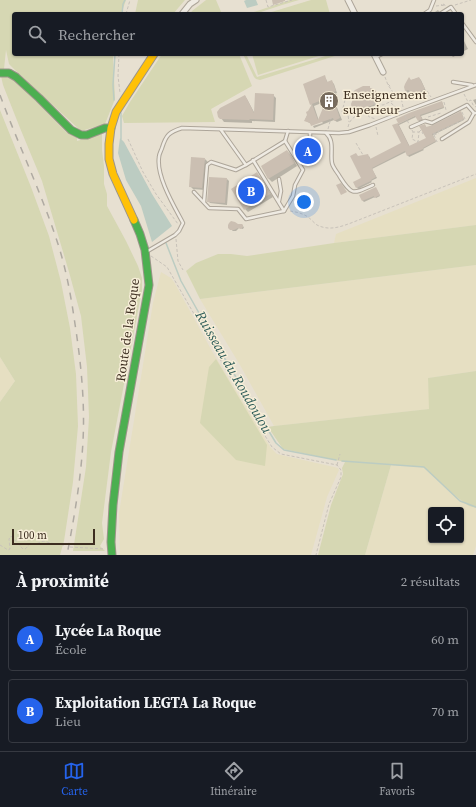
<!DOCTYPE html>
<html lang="fr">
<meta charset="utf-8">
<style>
body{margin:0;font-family:"Source Serif 4",serif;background:#242831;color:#f1f3f6}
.controls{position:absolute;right:12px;bottom:12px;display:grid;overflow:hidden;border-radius:4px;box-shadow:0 1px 3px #0004}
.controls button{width:36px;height:36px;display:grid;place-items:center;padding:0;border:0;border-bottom:1px solid #363941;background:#171b24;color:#f1f3f6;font:20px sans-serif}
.scale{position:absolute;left:12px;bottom:10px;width:83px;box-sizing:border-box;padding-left:4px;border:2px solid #3d2e20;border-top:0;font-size:11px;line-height:14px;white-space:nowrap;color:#3d2e20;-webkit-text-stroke:3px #f7eed8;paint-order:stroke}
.you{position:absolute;left:304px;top:202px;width:14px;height:14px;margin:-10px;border:3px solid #fff;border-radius:50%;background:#1a73e8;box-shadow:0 0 0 6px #1a73e833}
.badge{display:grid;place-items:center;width:26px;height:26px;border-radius:50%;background:#2563eb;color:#fff;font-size:13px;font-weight:700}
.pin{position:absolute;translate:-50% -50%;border:2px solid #fff;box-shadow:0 1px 4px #0006}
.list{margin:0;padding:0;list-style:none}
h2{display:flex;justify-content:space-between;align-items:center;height:52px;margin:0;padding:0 16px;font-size:17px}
h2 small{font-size:13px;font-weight:400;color:#9ea1a6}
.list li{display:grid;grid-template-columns:26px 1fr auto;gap:12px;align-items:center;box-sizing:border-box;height:64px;margin:0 8px 8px;padding:0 8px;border:1px solid #363941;border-radius:4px}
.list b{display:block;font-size:15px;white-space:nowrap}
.list p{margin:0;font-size:13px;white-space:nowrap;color:#9ea1a6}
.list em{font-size:13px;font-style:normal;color:#9ea1a6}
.icon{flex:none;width:22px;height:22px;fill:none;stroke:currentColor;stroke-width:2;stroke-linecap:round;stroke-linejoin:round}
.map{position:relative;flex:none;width:476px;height:555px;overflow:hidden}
.search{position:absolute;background:#171b24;box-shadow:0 1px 3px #0004;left:12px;right:12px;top:12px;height:44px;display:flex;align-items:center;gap:10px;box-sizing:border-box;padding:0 14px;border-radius:4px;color:#9ea1a6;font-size:15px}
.sheet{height:196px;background:#171b24}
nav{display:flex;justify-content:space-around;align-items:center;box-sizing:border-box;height:56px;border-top:1px solid #363941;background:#171b24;font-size:11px;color:#9ea1a6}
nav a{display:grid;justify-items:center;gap:2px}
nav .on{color:#2563eb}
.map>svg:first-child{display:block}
.farmland{fill:#e6dfc2;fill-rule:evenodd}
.green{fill:#d6d7b3}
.water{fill:#bcccc2}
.shadow{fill:#0003;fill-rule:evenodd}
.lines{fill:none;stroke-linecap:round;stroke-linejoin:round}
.stream{stroke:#bcccc2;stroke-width:1.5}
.building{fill:#cbbfb2;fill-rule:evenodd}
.lane-casing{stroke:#ada599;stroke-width:4.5}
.street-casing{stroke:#ada599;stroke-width:7}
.fast-casing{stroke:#9c958a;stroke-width:9}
.slow-casing{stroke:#9c958a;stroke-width:9}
.path{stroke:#c8c2b9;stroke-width:1;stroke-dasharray:3 2;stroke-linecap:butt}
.lane{stroke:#efebe3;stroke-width:2.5}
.street{stroke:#efebe3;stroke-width:5}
.fast{stroke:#4caf50;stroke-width:7}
.slow{stroke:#ffc107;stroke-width:7}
.rail{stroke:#afaaa2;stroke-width:1.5;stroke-dasharray:7 7;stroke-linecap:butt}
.labels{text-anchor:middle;stroke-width:3;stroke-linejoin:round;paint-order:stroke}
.poi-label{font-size:13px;fill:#3d2e20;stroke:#f7eed8;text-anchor:start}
.street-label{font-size:13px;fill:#3d2e20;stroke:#f7eed8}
.water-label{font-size:14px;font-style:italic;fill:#2f5d5a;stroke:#f7eed8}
</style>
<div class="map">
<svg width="476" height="555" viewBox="0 0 476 555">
<rect width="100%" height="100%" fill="#e7e0d1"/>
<g class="farmland">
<path d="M476 178V225L334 243 336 234Z"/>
<path d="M476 265V371L428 378 430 409 274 426 240 365 200 299Z"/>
<path d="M161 272 171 278 174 282 213 353 271 448 277 454 281 455 334 467 338 468 339 470 327 497 311 555H120L119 513 153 303Z"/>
<path d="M0 357 15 381 0 402Z"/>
<path d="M391 465 423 467 458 498 469 506 476 508V546L473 555H365ZM431 510H461V540H431Z"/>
</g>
<g class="green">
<path d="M0 0H126L121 14H14V54H114L113 58 115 99 105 124 81 131 16 71 9 64 6 50 4 69 0 70Z"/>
<path d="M138 0H185L173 14H135Z"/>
<path d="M206 0H216L222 14H190L192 11Z"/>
<path d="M290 0H299L282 5 255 14H248Z"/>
<path d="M311 0H326L330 14H265Z"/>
<path d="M162 54H239L252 86 211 109 215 122 124 123 122 116 130 102Z"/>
<path d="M243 54H246L257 77 332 54H341L260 80 256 79 254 77Z"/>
<path d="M252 54H325L258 75Z"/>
<path d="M1 76 7 77 17 82 66 132 77 138V141L102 134V150L104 166V184L107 194V206L126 241 138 266 142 278V290L111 452 102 523 104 539 100 546 105 551H73L86 467 89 417 87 367 81 316 69 272 42 181 20 128 3 85Z"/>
<path d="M0 110 31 187 49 236 61 282 70 328 76 374 78 426 73 482 64 541 60 555H0V402L15 381 0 357Z"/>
<path d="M476 225V265L200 299 186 271 196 263 218 254H231L247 256 334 243Z"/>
<path d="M216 359 267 445 265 466 236 460 200 423 209 367Z"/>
<path d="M476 371V508L469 506 458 498 423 467 391 465 365 555H318L331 505 343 474 342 468 345 462 283 449 268 427 274 426 429 409 428 378Z"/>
</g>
<g class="water">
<path d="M246 0H256L258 5 247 8 244 1Z"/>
<path d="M120 138 124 142 152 194 172 226 152 242 141 206 126 180 118 153Z"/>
</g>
<g class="shadow">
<path d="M438 10 441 14H432Z"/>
<path d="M462 37 468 49 462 52Z"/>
<path d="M450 54H459L453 57Z"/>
<path d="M324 77 326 79 328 83 332 82 334 84 337 93 332 95 342 120 337 122 334 120 314 128 313 126 323 123 321 121 311 124 305 120 312 105 311 104ZM327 101 319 121 314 106Z"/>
<path d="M419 78 421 80 426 91 418 96 411 91 408 93 406 91 405 87 411 80Z"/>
<path d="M369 87 377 93 376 94 381 99 375 102 376 105 355 115 354 113Z"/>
<path d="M273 95 276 98 275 122 252 121V123L224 122 221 118 245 96 247 99 255 114Z"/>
<path d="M476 99V105L473 100Z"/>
<path d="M442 102 444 108 421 116 423 120 420 122 416 117 399 125 410 147 427 139 425 125 427 128 462 114 464 120 433 135 436 142 423 149 424 150 409 157 406 152 372 169 377 178 371 181 372 182 358 189 355 183 362 179 358 157 369 156 371 160 403 144 394 126Z"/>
<path d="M306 143 313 154 302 160 301 159Z"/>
<path d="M287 151 290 154 297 166 272 182 269 179 262 167Z"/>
<path d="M205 159 208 162 205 190 193 189 190 186Z"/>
<path d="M257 174 260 177 273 197 248 212 245 209 232 189Z"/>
<path d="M227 179 229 181 227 205 210 203 208 201Z"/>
<path d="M377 190 380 196 376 198 375 197 364 202 363 201 360 195Z"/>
<path d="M241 225 244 227 243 229 239 228 236 231H233L229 228Z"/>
</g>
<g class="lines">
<g class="stream">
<path d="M122 14 123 4 125 0"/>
<path d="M114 100 113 85 115 54"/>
<path d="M121 139V113"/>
<path d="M166 243 181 281 222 354 276 443 284 450 336 460"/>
<path d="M342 461 424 467 460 501 476 507"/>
</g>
</g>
<g class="building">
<path d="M272 0H285V1L273 5Z"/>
<path d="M325 75 327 82 332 80 336 91 331 93 340 118 334 121 333 118 311 126 310 123 304 121 307 115 306 112 308 111 312 104 310 105 303 84ZM327 98 318 120 312 104Z"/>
<path d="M409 77 411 80 419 77 425 89 415 94 408 90 405 91 404 87 405 84Z"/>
<path d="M363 86H370V88L374 89 376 91V92L379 95 381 98 374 101 375 104 353 114 352 111 351 104 353 99 349 96 355 90Z"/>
<path d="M255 93 274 94 273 120 250 119 249 120 220 119 218 117 217 112 220 108 245 95 254 113Z"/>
<path d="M442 101 444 107 420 115 422 119 418 121 415 116 398 124 409 146 426 138 419 126 425 124 426 127 433 125 461 111 464 119 432 134 436 141 423 148V149L407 156 405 151 372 168 376 177 371 180V181L356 188 353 182 361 178 350 156 356 153 358 156 368 154 370 159 401 143 392 125 398 123 396 119 409 113Z"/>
<path d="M305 141 312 153 300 160 293 148Z"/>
<path d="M287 150 295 163 268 179 261 166Z"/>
<path d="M191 157 205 158 202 188 189 187Z"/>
<path d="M257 172 270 194 244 210 231 189Z"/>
<path d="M209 177 227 178 225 203 207 202Z"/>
<path d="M341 183 347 192 341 195 336 185Z"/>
<path d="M376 187 380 195 374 198V196L362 201 359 195Z"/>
<path d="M231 221 235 222 238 224H242L243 225V227L241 229 238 228 234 230H230L228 228V225L229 223Z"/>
</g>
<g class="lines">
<g class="lane-casing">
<g id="lane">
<path d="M424 14 430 10 434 0"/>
<path d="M440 14 451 7 456 14"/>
<path d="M462 23 476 42"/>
<path d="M376 57 382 54"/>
<path d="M453 82 472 85"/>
<path d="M411 127 425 121 432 123 467 105 474 113H476"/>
<path d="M221 130 246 165 285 141 288 131"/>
<path d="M310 133V138L319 154"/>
<path d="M326 133C335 141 330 153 332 163 333 168 338 173 340 177 352 196 353 194 373 185"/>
<path d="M442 139 469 122 474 113"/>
<path d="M253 160 284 211"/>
<path d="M279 179 281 191 279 201"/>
<path d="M194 192 209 208 238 209 246 219 284 211 293 196 295 185 303 170 285 141"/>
<path d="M204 202 207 165 211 162 236 170 246 165"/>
<path d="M146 252 175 235 179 231 183 223C174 206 156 176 159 157 159 154 161 151 162 148 166 135 169 132 182 128L339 133 349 132 370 125 408 110 476 85"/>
</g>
</g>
<g class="street-casing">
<g id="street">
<path d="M348 0 355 14"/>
<path d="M182 14 190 4 196 0"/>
<path d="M374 54 383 72"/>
</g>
</g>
<g class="fast-casing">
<g id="fast">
<path d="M0 73H9L16 77 39 98 71 130 81 135H87L105 128H111"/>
<path d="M112 555 111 542 113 505 119 452 149 285 145 250 140 234 134 220"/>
</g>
</g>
<g class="slow-casing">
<path id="slow" d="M134 220 113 174 109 159V144L111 128 116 112 154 54"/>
</g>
<g class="path">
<path d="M266 0 268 7 292 0"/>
<path d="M443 4 445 5V6L441 5Z"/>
<path d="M455 5 471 0"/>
<path d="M436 6 445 5"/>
<path d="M126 14 130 0"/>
<path d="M119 54 118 76 120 93"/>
<path d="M385 77 388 85 397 98"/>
<path d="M388 84 391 87"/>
<path d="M410 91 407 94C418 96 417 91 427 91L431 97"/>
<path d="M464 94 468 102"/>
<path d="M345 100 342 112 348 115 349 122"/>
<path d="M469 101 471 100 473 105 476 107"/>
<path d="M373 102 374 104 383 105 401 97"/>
<path d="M444 102 446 110"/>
<path d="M391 103 399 110"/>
<path d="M403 107 401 97 407 94"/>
<path d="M405 116 409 124"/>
<path d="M428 117 441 113"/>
<path d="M348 127C350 117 359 114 367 111L369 117 376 119"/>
<path d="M376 127 378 136"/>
<path d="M328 129 331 118"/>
<path d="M412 130 413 132 412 139 418 142 419 132H413"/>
<path d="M419 132 421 130 423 134"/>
<path d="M433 134 465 119 462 112"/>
<path d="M434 135 437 142 438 141"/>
<path d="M434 135 439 133"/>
<path d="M128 139 143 172 156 194 178 224"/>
<path d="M356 143 363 155"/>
<path d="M294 146 307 139"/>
<path d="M290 211C296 212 302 213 308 217 311 219 314 223 317 225 329 231 340 227 351 223L476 174"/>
<path d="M176 239 178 261 183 270"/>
<path d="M151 256 167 267 254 418 272 447 281 454 337 465 341 470V477L329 504 316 555"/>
<path d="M337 465 340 454"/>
<path d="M0 545 8 550 10 549 9 539 11 536 23 549H25C28 547 28 545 31 543 35 546 39 542 44 541L50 543 64 545"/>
<path d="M70 547 105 549"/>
</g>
<use href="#lane" class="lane"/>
<use href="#street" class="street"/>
<use href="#fast" class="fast"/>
<use href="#slow" class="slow"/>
<path class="rail" d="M0 95C18 144 41 192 57 241 66 268 71 296 75 324 81 363 85 402 83 441 81 479 74 518 67 555"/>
</g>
<defs>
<g id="building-disc" transform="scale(1)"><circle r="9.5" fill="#786c5e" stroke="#f7eed8"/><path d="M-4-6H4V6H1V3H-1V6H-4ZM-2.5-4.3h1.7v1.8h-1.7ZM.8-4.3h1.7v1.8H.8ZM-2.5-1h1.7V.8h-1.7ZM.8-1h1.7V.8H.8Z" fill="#fff"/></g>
</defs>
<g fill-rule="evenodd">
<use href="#building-disc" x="329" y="101"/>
</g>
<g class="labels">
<g class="poi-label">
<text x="343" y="99">Enseignement<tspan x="343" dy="15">superieur</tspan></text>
</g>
<g class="street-label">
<text transform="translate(127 330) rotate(-82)" y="5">Route de la Roque</text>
</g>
<g class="water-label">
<text transform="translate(234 372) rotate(60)" y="5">Ruisseau du Roudoulou</text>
</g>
</g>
</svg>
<div class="controls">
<button><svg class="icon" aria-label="locate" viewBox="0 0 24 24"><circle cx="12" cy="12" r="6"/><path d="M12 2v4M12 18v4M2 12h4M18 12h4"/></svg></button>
</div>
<div class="scale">100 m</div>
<div class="you"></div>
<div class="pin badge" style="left:308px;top:151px">A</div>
<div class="pin badge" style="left:251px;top:191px">B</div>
<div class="search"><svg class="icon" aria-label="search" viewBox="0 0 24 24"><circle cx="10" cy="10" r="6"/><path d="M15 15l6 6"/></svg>Rechercher</div>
</div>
<section class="sheet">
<h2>À proximité<small>2 résultats</small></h2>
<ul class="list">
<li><span class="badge">A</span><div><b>Lycée La Roque</b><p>École</p></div><em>60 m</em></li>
<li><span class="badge">B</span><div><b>Exploitation LEGTA La Roque</b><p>Lieu</p></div><em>70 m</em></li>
</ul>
</section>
<nav>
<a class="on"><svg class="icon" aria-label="map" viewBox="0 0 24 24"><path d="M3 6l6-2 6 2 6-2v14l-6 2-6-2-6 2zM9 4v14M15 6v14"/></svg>Carte</a>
<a><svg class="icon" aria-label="directions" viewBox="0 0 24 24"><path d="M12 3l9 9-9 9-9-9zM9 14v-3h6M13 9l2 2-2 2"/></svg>Itinéraire</a>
<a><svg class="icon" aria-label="saved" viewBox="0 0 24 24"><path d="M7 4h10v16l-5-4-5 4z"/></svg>Favoris</a>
</nav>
